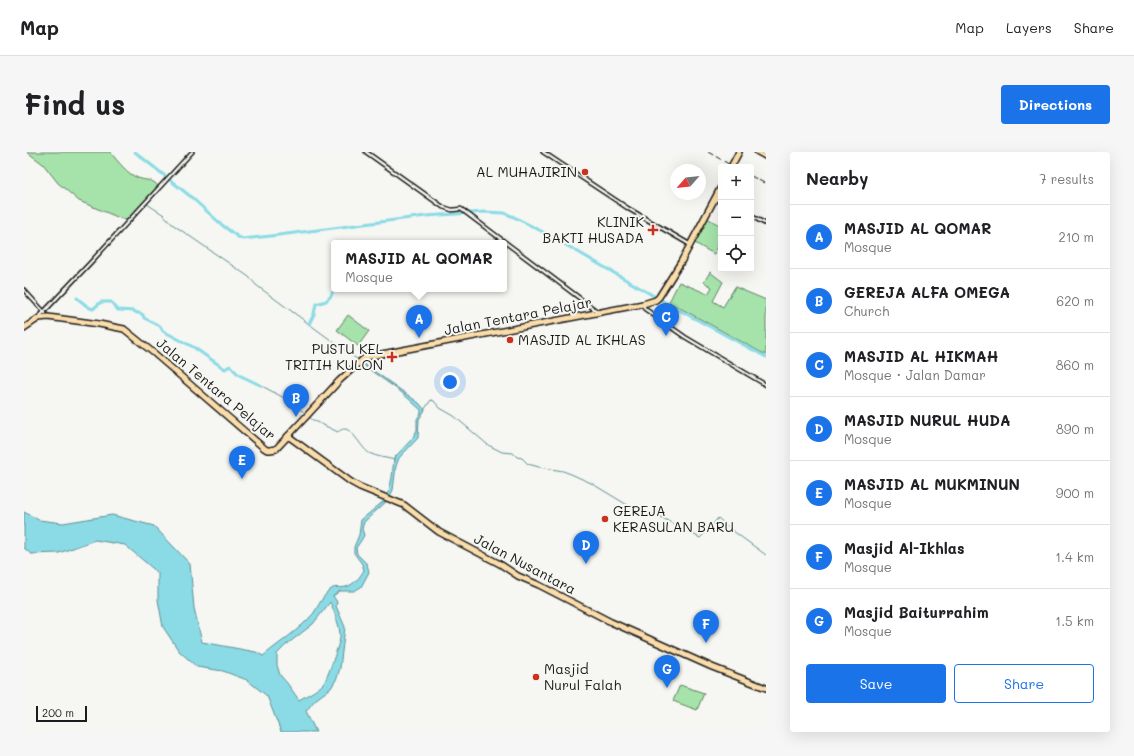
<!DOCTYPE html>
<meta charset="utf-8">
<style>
body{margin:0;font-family:Mali,sans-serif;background:#f6f6f6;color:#202124}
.controls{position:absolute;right:12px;top:12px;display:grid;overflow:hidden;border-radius:4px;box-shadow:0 4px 16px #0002}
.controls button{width:36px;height:36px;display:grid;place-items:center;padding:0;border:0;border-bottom:1px solid #e0e0e0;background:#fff;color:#202124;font:20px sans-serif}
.compass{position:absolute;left:646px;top:12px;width:36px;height:36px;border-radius:50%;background:#fff;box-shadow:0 4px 16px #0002;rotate:243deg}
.scale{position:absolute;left:12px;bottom:10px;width:51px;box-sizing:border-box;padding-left:4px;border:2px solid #1c1c1c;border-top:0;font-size:11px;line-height:14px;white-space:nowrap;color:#1c1c1c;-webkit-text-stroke:3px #f6f6f2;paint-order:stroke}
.you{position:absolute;left:426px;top:230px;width:14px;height:14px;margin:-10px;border:3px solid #fff;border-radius:50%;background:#1a73e8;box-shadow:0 0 0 6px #1a73e833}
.badge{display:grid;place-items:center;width:26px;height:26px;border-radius:50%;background:#1a73e8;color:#fff;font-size:13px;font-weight:700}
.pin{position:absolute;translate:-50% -33px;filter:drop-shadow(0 1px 2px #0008)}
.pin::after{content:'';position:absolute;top:21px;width:14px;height:12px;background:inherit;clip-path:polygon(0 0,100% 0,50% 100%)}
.popup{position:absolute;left:307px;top:88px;width:176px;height:52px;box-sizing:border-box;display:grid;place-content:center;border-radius:4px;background:#fff;filter:drop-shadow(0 1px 3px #0005);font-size:13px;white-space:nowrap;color:#757577}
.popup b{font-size:15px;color:#202124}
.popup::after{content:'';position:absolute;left:50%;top:100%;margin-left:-8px;border:8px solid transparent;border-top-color:#fff}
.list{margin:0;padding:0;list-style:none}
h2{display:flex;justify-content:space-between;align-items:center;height:52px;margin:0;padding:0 16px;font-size:17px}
h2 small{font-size:13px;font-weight:400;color:#757577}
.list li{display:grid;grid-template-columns:26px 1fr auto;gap:12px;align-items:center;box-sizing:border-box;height:64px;padding:0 16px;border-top:1px solid #e0e0e0}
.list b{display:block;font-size:15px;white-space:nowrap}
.list p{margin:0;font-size:13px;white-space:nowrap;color:#757577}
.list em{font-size:13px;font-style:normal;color:#757577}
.actions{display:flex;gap:8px;padding:12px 16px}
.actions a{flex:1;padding:9px 0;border:1px solid #1a73e8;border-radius:4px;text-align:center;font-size:14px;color:#1a73e8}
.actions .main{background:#1a73e8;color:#fff}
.icon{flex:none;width:22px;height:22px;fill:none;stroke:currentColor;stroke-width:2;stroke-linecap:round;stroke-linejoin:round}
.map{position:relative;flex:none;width:742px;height:580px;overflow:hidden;border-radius:4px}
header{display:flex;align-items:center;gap:24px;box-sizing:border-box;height:56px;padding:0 20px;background:#fff;border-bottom:1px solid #e0e0e0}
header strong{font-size:19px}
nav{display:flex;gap:22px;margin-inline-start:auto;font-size:14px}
.intro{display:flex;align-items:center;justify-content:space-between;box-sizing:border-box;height:96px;padding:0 24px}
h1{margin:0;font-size:28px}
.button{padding:10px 18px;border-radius:4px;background:#1a73e8;color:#fff;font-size:14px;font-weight:700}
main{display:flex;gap:24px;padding:0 24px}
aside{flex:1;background:#fff;border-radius:4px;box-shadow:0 4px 16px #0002}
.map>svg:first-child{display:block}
.green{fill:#a5e3aa;stroke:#608063}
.water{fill:#8adbe5;stroke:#5e8f95;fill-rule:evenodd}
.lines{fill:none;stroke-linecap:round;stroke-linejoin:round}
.stream{stroke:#5e8f95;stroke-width:1}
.river{stroke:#8adbe5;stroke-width:3}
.minor-casing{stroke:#1c1c1c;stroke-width:5.5}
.major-casing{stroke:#1c1c1c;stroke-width:7}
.highway-casing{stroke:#1c1c1c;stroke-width:8}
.minor{stroke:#f6f6f2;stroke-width:2.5}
.major{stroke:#fbddab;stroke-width:4}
.highway{stroke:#fbddab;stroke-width:5}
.rail{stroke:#1c1c1c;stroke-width:1;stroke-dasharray:6 3;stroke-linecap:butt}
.poi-dot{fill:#c8321e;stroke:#f6f6f2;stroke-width:1.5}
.labels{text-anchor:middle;stroke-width:4;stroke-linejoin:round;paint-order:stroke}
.poi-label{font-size:14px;fill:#1c1c1c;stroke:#f6f6f2;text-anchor:end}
.street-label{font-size:14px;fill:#1c1c1c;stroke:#f6f6f2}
</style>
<header>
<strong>Map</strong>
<nav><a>Map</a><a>Layers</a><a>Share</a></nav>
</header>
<div class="intro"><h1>Find us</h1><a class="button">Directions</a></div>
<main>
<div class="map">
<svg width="742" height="580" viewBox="0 0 742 580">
<rect width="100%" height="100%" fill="#f6f6f2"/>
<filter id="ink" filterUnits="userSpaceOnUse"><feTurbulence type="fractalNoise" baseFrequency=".025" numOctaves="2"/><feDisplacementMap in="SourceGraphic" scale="8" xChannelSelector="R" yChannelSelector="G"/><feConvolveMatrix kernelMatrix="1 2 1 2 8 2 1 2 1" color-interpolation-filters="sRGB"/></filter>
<g filter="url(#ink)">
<g class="green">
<path d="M3 0H86C94 9 103 22 114 26 122 29 129 27 134 34V35L106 66 101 68 98 67 55 49 34 31 19 12Z"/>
<path d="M683 66 697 74V88L690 102 669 90Z"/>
<path d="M686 120 699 130 689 149 699 155 711 135 742 148V203L645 150 655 130 684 142 688 135 680 130Z"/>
<path d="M324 163 345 179 334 194 313 178Z"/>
<path d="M656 533 680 541 673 558 649 549Z"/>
</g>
<path class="water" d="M340 212 395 251 401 258 395 267 394 286 375 306 372 314 369 338 364 348 340 370 338 377 340 383 338 387 332 396 333 402 343 412 345 420 337 435 330 439H316L309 444 313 450 312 454 321 475 316 516 313 526 307 536 291 548 282 559 292 580H257L243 544 223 528 199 519 173 515 155 499 139 475 134 448V421L101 393 71 388 35 401 7 402 0 396V360L15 368 39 371 88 363 130 374 166 412 170 456 178 490 232 500 239 504C256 490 275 478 289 462 294 455 297 447 303 441 311 432 313 437 322 435 331 432 336 425 340 418L338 412 330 401V395L335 383 337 368 361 348 365 339 368 325 370 306 388 287 393 278V267L397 261V258L377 240 339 213ZM306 450C309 456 317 477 316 485 316 490 303 527 300 531 294 538 283 543 275 548L263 531 256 523 253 513V502L262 493 289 472Z"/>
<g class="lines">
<g class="stream">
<path d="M123 52 140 63 148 72 225 125 232 133 334 208"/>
<path d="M236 233 266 249 281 261"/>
<path d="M400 258 407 248 410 249 416 256 430 264 464 293 478 300 489 301 493 305 498 306 504 312 515 315 539 319 547 322 567 331 610 357 631 362 676 386 684 378 694 366 709 379 742 403"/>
<path d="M285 265 289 268 314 280C314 279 319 277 320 277 328 276 338 297 345 301 353 305 363 306 371 308"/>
</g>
<g class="river">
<path d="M111 0 166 44 198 73 214 85 219 87 247 84 402 64 461 60 480 61 490 65 523 82 642 151 742 205"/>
<path d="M53 146 64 155 69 157 77 150H87L94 158 110 159 113 161H116L119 163 120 166 136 174 139 179 171 196"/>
<path d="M285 172 290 162 292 152 302 149 307 144 310 137"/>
<path d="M172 197 201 217 206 214 215 223 236 233"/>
</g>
<g class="minor-casing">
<g id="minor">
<path d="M342 0 419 55 428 58 437 57 574 160"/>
<path d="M519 0 605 57 665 92"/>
<path d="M691 46 697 49"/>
<path d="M727 64 742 72"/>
<path d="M0 138 21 161"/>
<path d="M619 153 621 157 661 185 742 233"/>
<path d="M15 165 67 110 168 0"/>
</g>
</g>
<g class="major-casing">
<path id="major" d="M733 0 742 5"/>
</g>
<g class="highway-casing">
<g id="highway">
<path d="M707 15 715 0"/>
<path d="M0 176 15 166 24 165 75 172 100 177 131 202 240 296 243 298H246L252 297 315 229 338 208 342 205 619 152 632 148 635 145 657 110 697 35"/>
<path d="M264 284 327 330 336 335 380 353 415 380 476 412 494 424 515 433 587 470 688 515 742 536"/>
</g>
</g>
<use href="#minor" class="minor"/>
<use href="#major" class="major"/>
<use href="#highway" class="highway"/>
<g class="rail">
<path d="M684 0 710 15"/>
<path d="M727 24 742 32"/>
</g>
</g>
</g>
<g class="poi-dot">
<circle cx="561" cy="20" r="4"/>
<path d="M627 72h4v4h4v4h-4v4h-4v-4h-4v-4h4z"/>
<circle cx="486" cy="188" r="4"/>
<path d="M366 199h4v4h4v4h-4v4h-4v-4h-4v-4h4z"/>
<circle cx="581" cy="367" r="4"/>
<circle cx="512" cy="525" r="4"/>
</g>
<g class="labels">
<g class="poi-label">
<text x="553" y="25">AL MUHAJIRIN</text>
<text x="620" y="75">KLINIK<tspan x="620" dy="16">BAKTI HUSADA</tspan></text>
<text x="494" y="193" text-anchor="start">MASJID AL IKHLAS</text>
<text x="359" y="202">PUSTU KEL<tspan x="359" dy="16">TRITIH KULON</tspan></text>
<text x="589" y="364" text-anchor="start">GEREJA<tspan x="589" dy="16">KERASULAN BARU</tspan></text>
<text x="520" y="522" text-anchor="start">Masjid<tspan x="520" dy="16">Nurul Falah</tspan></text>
</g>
<g class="street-label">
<text transform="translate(494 164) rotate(-11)" y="5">Jalan Tentara Pelajar</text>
<text transform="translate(192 237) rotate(40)" y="5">Jalan Tentara Pelajar</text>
<text transform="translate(501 412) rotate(28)" y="5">Jalan Nusantara</text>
</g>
</g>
</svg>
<div class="controls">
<button>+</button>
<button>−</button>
<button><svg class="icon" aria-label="locate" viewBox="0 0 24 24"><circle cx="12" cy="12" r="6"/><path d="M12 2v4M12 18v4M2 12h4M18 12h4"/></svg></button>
</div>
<svg class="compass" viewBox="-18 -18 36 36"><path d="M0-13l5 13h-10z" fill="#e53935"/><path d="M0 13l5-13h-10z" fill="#757577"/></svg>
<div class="scale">200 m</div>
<div class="you"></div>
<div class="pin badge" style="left:395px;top:186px">A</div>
<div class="popup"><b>MASJID AL QOMAR</b>Mosque</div>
<div class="pin badge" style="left:272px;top:265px">B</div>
<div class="pin badge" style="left:642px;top:184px">C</div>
<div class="pin badge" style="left:562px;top:412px">D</div>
<div class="pin badge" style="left:218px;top:327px">E</div>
<div class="pin badge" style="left:682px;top:491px">F</div>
<div class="pin badge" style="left:643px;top:536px">G</div>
</div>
<aside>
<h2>Nearby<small>7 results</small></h2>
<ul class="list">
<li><span class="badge">A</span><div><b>MASJID AL QOMAR</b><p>Mosque</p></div><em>210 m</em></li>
<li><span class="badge">B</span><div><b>GEREJA ALFA OMEGA</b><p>Church</p></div><em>620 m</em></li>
<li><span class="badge">C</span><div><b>MASJID AL HIKMAH</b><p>Mosque · Jalan Damar</p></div><em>860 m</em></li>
<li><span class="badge">D</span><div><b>MASJID NURUL HUDA</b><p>Mosque</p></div><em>890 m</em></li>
<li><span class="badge">E</span><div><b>MASJID AL MUKMINUN</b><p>Mosque</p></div><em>900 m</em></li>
<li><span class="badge">F</span><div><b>Masjid Al-Ikhlas</b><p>Mosque</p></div><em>1.4 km</em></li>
<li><span class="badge">G</span><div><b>Masjid Baiturrahim</b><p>Mosque</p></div><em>1.5 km</em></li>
</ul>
<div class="actions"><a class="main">Save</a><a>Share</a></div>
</aside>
</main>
